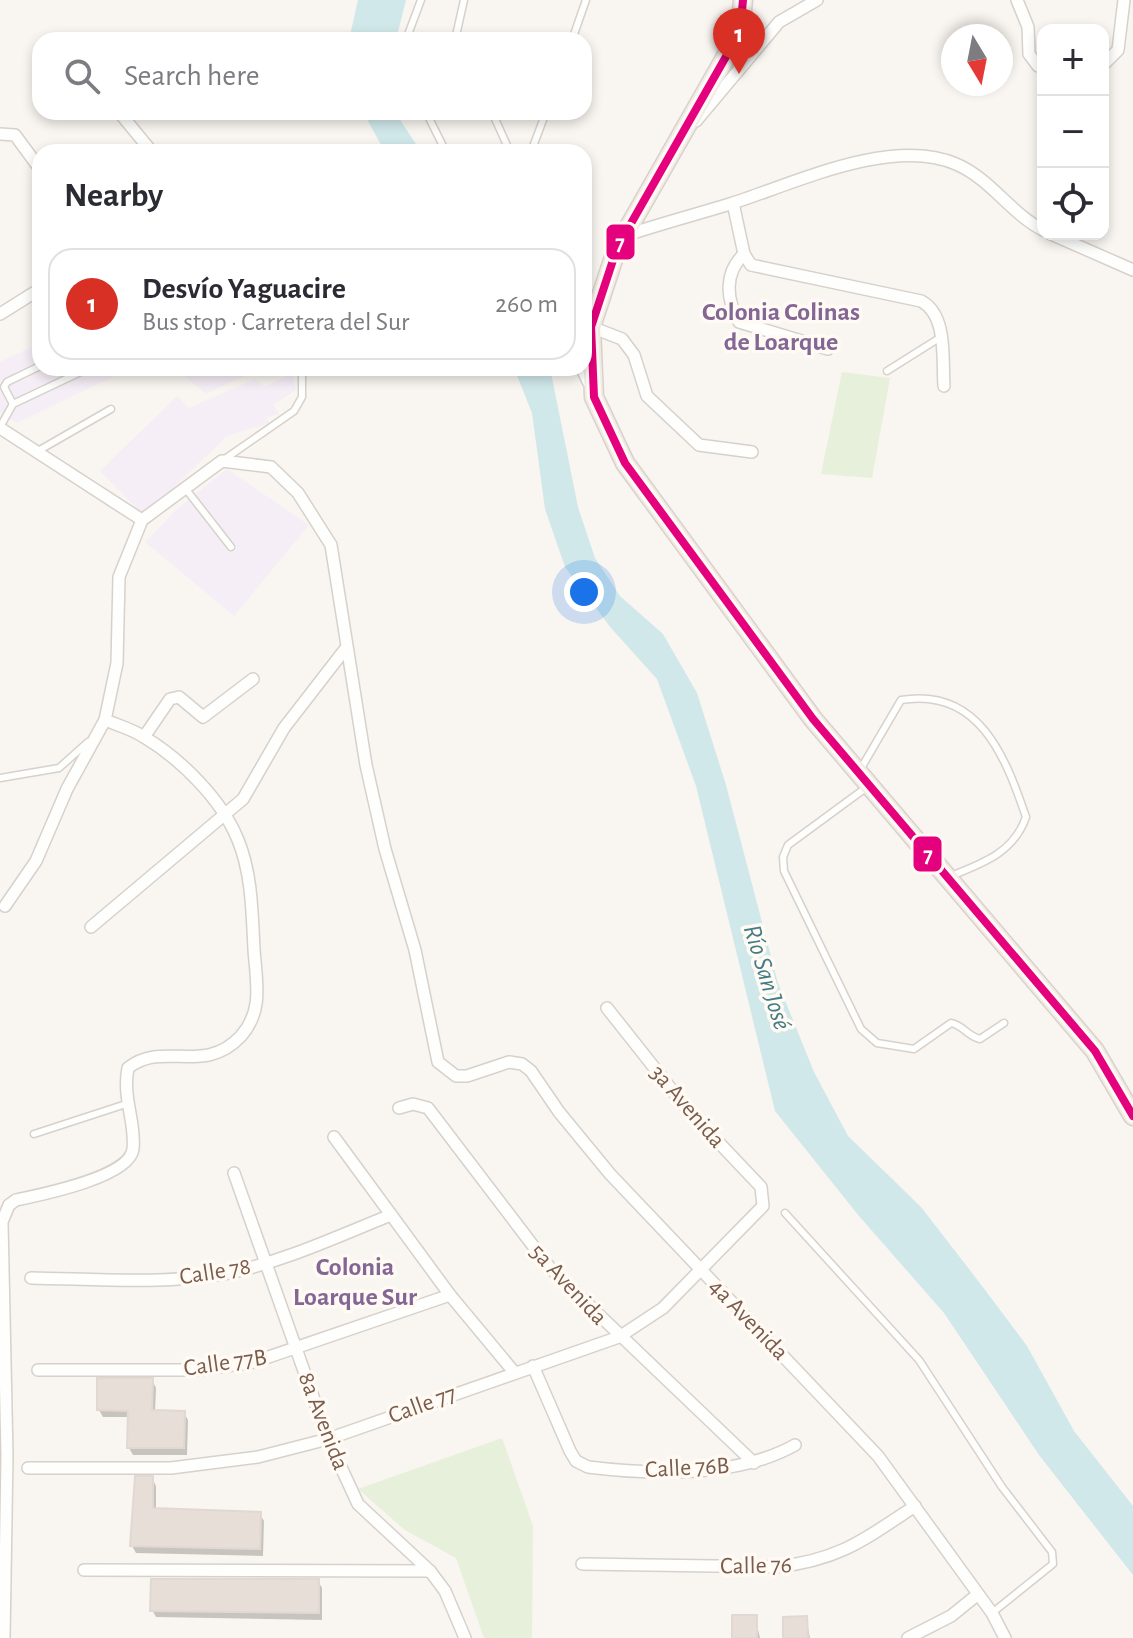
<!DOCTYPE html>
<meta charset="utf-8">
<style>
body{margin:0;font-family:"Alegreya Sans",sans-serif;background:#f7f7f7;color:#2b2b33}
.controls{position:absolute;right:24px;top:24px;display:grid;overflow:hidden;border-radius:16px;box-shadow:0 4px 12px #0003}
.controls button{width:72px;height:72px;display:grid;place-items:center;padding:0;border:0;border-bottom:2px solid #e1e1e2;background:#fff;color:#2b2b33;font:40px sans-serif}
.compass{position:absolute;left:941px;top:24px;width:72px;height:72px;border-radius:50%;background:#fff;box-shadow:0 4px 12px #0003;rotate:170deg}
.you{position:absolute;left:584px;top:592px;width:28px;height:28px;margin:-20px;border:6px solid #fff;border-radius:50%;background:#1a73e8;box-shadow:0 0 0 12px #1a73e833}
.badge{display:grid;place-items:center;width:52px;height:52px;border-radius:50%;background:#d93025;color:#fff;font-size:26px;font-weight:700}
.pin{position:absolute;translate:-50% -66px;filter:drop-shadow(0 2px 4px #0008)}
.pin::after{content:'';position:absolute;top:42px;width:28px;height:24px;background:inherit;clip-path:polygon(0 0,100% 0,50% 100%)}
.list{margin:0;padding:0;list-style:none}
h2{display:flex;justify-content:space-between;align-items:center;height:104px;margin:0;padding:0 32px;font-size:34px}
h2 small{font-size:26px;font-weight:400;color:#7c7c81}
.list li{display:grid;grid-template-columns:52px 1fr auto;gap:24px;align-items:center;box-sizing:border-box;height:112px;margin:0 16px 16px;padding:0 16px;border:2px solid #e1e1e2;border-radius:24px}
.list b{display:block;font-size:30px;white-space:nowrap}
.list p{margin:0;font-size:26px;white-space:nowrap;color:#7c7c81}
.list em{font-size:26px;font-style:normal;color:#7c7c81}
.icon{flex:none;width:44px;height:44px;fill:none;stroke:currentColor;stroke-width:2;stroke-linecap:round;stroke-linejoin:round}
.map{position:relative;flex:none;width:1133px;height:1638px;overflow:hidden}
.search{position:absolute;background:#fff;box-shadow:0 4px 12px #0003;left:32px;top:32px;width:560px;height:88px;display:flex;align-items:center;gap:20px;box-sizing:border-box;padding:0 28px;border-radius:24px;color:#7c7c81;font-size:30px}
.panel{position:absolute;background:#fff;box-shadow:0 4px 12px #0003;left:32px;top:144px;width:560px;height:232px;border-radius:24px}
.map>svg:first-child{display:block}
.education{fill:#f6eef6}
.green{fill:#e7f0db}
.water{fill:#d0e8ea}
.shadow{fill:#0003}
.building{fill:#e6ded7;stroke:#e2d8d2;stroke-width:2}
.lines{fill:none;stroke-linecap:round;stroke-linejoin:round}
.service-casing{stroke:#d7d1cb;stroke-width:9}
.minor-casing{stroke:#d7d1cb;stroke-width:14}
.trunk-casing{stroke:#dad1cc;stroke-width:21}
.service{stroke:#fefefd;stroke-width:6}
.minor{stroke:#fefefd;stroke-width:11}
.trunk{stroke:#f2ece8;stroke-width:18}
.bus-1-casing{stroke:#fffaf3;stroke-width:14}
.bus-1{stroke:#e5007d;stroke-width:8}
.labels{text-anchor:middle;stroke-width:7;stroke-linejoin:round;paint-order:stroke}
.street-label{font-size:24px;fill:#7a5c4d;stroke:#fffaf3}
.neighbourhood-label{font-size:26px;font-weight:bold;fill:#846695;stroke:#fffaf3}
.water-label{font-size:26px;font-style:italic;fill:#437c86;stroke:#fffaf3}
.line-badge{stroke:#fffaf3;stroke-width:3}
.badge-label{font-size:22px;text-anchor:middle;font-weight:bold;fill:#fff}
</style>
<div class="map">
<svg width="1133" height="1638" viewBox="0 0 1133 1638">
<rect width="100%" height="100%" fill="#f9f5f0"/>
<g class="education">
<path d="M40 343V368H131L17 423 0 413V362Z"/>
<path d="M175 368H260L206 394Z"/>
<path d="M292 373 296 390 273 405 279 414 267 417 269 423 227 436 144 516 100 471 177 396 189 408 255 379 265 387Z"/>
<path d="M227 469 309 525 234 616 145 542 177 509Z"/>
</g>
<g class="green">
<path d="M842 372 890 378 872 478 821 474Z"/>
<path d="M502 1438 533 1526 532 1638H484L456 1558 405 1530 358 1489Z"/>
</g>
<g class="water">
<path d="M358 0H406L396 40H349Z"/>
<path d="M363 112H395L421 152H385Z"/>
<path d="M514 368H550L578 507 595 558 620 596 663 634 697 693 726 785 778 983 814 1072 848 1136 921 1207 979 1282 1027 1346 1074 1431 1133 1506V1575L1039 1455 944 1313 859 1216 775 1111 696 786 657 679 611 628 565 567 545 509 532 413Z"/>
</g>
<g class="shadow">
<path d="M152 1380 156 1388 155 1412 184 1413 188 1420 187 1455H133L129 1448 130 1417H103L99 1410Z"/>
<path d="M152 1478 156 1486V1510L260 1514 264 1521 263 1556 136 1553 132 1546Z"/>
<path d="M318 1581 322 1588V1620L156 1617 152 1610Z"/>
<path d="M755 1617 760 1638H734Z"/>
<path d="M806 1618 810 1638H785Z"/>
</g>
<g class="building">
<path d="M97 1378H153L152 1410 185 1411 184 1448H127L128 1411 97 1410Z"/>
<path d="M135 1476H153V1508L261 1512 260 1549 130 1546Z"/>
<path d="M151 1579H319V1613L150 1611Z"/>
<rect x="732" y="1615" width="25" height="23"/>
<path d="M807 1616 808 1638H783V1617Z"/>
</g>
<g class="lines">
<g class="service-casing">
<g id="service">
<path d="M406 40 421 0"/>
<path d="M455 40 464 0"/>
<path d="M572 40 586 0"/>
<path d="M426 112 446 152"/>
<path d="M492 112 510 152"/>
<path d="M531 152 546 112"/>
<path d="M579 368 586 383"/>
<path d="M887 371 941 337"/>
<path d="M13 404 4 387 7 382 40 366"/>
<path d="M0 427 13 404 89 368"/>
<path d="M38 451 111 409"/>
<path d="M222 461 294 411 302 397V368"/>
<path d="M185 488 231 547"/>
<path d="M860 770 901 700C978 687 1005 755 1026 817 1014 852 984 863 951 876"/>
<path d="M0 778 59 768 88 742"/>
<path d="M867 787 788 845 783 857 784 871 861 1029 877 1043 914 1049 951 1023C963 1025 967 1036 980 1039L1004 1023"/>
<path d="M34 1134 126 1104"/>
<path d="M785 1213 919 1360 1002 1487 1052 1552 1053 1564 992 1613"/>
</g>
</g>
<g class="minor-casing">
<g id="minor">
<path d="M1017 0 1028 27 1029 54 1038 66 1043 67"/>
<path d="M1103 65 1118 50 1124 0"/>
<path d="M119 112 152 152"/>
<path d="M696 121 779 22 817 0"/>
<path d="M0 134 15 135 40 169"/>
<path d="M733 203 744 254 751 265 921 301C948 315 942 360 944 386"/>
<path d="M1051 234 1133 270"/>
<path d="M624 236C659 224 694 215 730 204 793 184 891 136 956 164 991 179 1010 213 1043 230"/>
<path d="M744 254C724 273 726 299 739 322L828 349"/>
<path d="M0 314 40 289"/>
<path d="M591 327 622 339 634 355 647 396 699 445 752 452"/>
<path d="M0 428 142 520"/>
<path d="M144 737 170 699 179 697 203 717 253 679"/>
<path d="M5 906 36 861 67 789 105 720 117 663 119 577 142 520 222 461 271 467 298 493 331 545 366 765 385 849 415 950 438 1062 456 1076H467L509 1062 522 1064 531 1071 559 1112 610 1174 878 1456 992 1613 1005 1638"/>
<path d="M91 927 243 799 284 728 346 648"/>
<path d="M399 1108 413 1104 428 1108 550 1268 754 1463"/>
<path d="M334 1137 450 1295 514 1372"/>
<path d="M234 1173 328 1439 358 1504 430 1571 445 1591 465 1638"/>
<path d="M31 1278C96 1279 163 1285 228 1273 283 1262 338 1236 391 1215"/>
<path d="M533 1366 570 1451 576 1461 588 1467C653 1475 736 1478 795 1445"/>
<path d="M38 1370H198L254 1362 450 1295"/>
<path d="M28 1468H171L258 1457 328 1439 619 1337 663 1308 763 1206 761 1187 687 1109 607 1008"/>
<path d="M582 1564 776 1567C839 1560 864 1540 915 1506"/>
<path d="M84 1570 430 1571"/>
<path d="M4 1638 7 1456 2 1222 9 1205 16 1200C40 1195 130 1177 133 1149 136 1122 122 1098 128 1068 163 1040 204 1076 241 1036 264 1010 256 981 254 949 252 913 252 874 238 840 222 800 181 759 144 737 132 729 117 725 105 720"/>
<path d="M908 1638 951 1616 977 1595"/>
</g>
</g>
<g class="trunk-casing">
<path id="trunk" d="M743 0 740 32 617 248 591 327 594 397 625 463 813 719 1095 1051 1133 1116"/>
</g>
<use href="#service" class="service"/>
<use href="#minor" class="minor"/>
<use href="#trunk" class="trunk"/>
<g class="bus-1-casing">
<path id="bus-1" d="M743 0 740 32 617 248 591 327 594 397 625 463 813 719 1095 1051 1133 1116"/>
</g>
<use href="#bus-1" class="bus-1"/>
</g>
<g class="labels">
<g class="street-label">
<text transform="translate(688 1106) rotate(49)" y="8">3a Avenida</text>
<text transform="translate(215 1271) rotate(-9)" y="8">Calle 78</text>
<text transform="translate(569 1284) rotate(47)" y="8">5a Avenida</text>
<text transform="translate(749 1319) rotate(46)" y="8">4a Avenida</text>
<text transform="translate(225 1362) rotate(-8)" y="8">Calle 77B</text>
<text transform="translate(422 1404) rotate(-20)" y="8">Calle 77</text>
<text transform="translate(324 1421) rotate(69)" y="8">8a Avenida</text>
<text transform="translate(687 1467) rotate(-3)" y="8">Calle 76B</text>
<text transform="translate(756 1565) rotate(-1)" y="8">Calle 76</text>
</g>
<g class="neighbourhood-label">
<text x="781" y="320">Colonia Colinas<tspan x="781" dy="30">de Loarque</tspan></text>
<text x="355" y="1275">Colonia<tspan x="355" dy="30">Loarque Sur</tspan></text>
</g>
<g class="water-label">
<text transform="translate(768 977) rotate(73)" y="9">Río San José</text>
</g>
</g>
<g class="line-badge">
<rect x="605" y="223" width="31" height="38" rx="8" fill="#e5007d"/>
<rect x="912" y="835" width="31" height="38" rx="8" fill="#e5007d"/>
</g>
<g class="badge-label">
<text x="620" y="250">7</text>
<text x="928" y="862">7</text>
</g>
</svg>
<div class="controls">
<button>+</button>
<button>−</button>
<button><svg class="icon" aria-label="locate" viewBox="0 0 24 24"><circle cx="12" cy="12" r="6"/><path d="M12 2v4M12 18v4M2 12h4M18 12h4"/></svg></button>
</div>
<svg class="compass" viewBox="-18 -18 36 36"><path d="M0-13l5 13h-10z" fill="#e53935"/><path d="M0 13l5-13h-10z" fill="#7c7c81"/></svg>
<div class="you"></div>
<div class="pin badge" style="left:739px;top:74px">1</div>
<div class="search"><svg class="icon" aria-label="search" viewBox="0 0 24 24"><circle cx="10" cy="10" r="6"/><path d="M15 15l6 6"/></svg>Search here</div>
<section class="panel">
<h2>Nearby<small></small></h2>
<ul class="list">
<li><span class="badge">1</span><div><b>Desvío Yaguacire</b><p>Bus stop · Carretera del Sur</p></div><em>260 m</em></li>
</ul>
</section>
</div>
